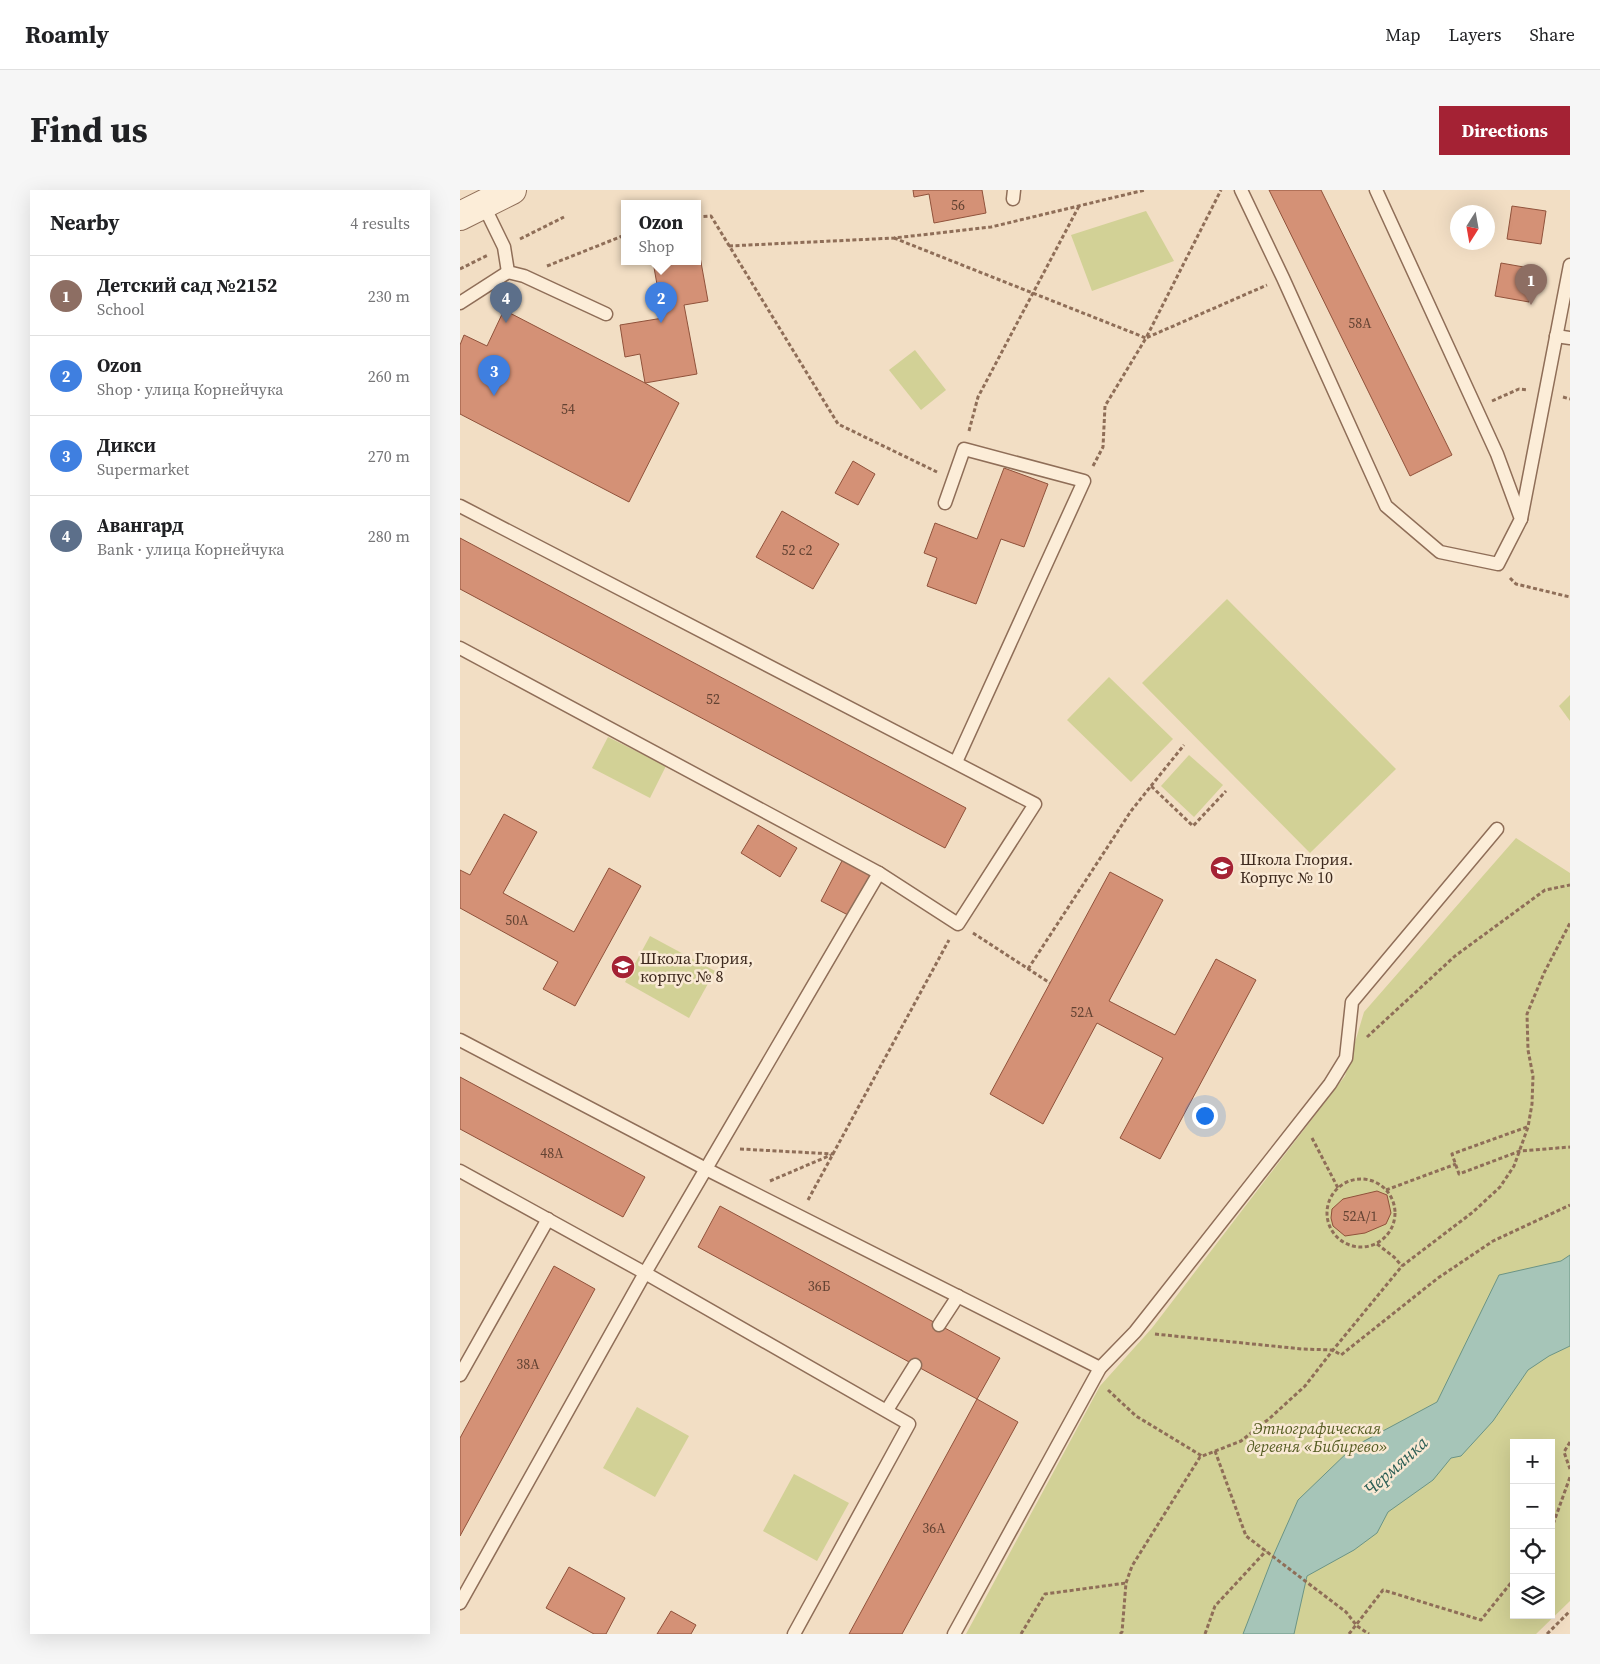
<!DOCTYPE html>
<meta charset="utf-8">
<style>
body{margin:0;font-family:"Source Serif 4",serif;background:#f6f6f6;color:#202124}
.controls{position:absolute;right:15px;bottom:15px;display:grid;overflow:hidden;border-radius:0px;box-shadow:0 5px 20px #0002}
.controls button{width:45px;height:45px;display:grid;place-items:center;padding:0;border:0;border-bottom:1px solid #e0e0e0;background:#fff;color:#202124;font:25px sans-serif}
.compass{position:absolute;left:990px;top:15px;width:45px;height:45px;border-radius:50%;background:#fff;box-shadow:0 5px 20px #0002;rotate:191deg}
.you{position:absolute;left:744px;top:925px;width:18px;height:18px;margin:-12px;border:4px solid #fff;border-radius:50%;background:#1a73e8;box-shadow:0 0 0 8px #1a73e833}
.badge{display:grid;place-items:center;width:32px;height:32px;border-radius:50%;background:#a42234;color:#fff;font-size:16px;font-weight:700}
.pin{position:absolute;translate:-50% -41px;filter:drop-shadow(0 1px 2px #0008)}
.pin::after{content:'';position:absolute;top:26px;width:18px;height:15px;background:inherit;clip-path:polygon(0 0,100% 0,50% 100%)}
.popup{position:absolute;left:161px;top:10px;width:80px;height:65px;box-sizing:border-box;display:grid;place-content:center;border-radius:0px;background:#fff;filter:drop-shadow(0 1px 4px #0005);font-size:16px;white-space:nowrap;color:#757577}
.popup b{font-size:19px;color:#202124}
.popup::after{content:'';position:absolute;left:50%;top:100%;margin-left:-10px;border:10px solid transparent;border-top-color:#fff}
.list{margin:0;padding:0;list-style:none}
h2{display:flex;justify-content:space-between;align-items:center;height:65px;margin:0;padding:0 20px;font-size:21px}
h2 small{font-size:16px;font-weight:400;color:#757577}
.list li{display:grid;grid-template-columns:32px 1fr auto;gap:15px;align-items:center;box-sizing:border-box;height:80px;padding:0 20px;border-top:1px solid #e0e0e0}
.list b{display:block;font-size:19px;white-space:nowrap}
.list p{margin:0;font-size:16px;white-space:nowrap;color:#757577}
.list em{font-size:16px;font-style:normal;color:#757577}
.icon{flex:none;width:28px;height:28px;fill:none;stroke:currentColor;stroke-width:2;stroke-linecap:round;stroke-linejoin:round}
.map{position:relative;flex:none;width:1110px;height:1444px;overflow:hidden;border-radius:0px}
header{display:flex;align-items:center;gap:30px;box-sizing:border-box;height:70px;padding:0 25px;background:#fff;border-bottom:1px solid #e0e0e0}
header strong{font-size:24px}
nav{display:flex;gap:28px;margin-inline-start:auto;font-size:18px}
.intro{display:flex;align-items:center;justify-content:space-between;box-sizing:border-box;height:120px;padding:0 30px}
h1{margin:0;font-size:35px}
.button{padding:12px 22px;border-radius:0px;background:#a42234;color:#fff;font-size:18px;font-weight:700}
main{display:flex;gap:30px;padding:0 30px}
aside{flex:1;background:#fff;border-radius:0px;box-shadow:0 5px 20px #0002}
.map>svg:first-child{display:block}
.green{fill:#d2d196;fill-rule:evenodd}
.water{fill:#a6c5b8;stroke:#6b9485}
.building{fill:#d49176;stroke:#90523b}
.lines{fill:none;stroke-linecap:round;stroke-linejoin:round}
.service-casing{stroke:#8f6e58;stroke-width:15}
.tertiary-casing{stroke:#8f6e58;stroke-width:30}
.path{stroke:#8f6e58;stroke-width:3;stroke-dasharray:4 2.5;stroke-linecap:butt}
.service{stroke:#fcedd8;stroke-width:12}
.tertiary{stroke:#fcedd8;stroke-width:28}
.labels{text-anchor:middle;stroke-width:5;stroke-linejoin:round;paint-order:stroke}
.number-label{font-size:14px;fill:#634333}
.poi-label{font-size:16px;fill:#3d291d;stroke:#f9e9d4;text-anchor:start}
.park-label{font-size:16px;font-style:italic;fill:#555c22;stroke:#f9e9d4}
.water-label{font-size:18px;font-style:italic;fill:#2b5e55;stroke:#f9e9d4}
</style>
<header>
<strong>Roamly</strong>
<nav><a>Map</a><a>Layers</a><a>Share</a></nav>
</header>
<div class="intro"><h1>Find us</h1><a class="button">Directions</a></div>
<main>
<aside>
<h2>Nearby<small>4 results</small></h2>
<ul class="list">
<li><span class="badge" style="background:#8d6e63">1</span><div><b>Детский сад №2152</b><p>School</p></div><em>230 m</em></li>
<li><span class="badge" style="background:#3f7fe0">2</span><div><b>Ozon</b><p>Shop · улица Корнейчука</p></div><em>260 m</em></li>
<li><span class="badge" style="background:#3f7fe0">3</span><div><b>Дикси</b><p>Supermarket</p></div><em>270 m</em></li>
<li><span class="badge" style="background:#5c6f8a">4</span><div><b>Авангард</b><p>Bank · улица Корнейчука</p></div><em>280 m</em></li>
</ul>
</aside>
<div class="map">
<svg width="1110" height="1444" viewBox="0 0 1110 1444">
<rect width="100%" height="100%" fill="#f2dec4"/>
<g class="green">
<path d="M686 21 714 71 632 101 611 45Z"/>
<path d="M455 160 486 200 461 220 429 180Z"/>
<path d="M767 409 936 579 850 663 682 493Z"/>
<path d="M649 487 713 549 671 592 607 530Z"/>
<path d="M1110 505V531L1099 516Z"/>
<path d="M148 547 206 576 190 608 132 578Z"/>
<path d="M729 565 763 595 734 627 701 596Z"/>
<path d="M1056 648 1110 683V1411L1076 1444H506L640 1196 692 1138 885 886 904 822ZM1054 1253H1091V1425H1054Z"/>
<path d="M190 746 255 781 229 828 165 792Z"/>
<path d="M177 1217 229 1246 195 1307 143 1278Z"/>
<path d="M334 1284 389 1313 357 1371 303 1341Z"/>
</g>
<path class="water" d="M1110 1065V1156L1089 1166 1068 1180 1033 1231 1001 1266 991 1268 973 1290 928 1322 917 1343 894 1360 847 1386 834 1444H783L814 1364 838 1310 893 1257 977 1212 1039 1085 1101 1071Z"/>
<g class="building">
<path d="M453 0H522L526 23 474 33 469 4 454 7Z"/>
<path d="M809 0H861L992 265 950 286Z"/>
<path d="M1052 16 1086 21 1081 54 1047 49Z"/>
<path d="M237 50 248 111 224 115 237 184 185 193 180 164 165 167 160 135 203 128 193 72H237Z"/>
<path d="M1041 73 1075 79 1069 112 1035 106Z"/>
<path d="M44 120 185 193 219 213 169 312 0 224V155L4 145 27 156Z"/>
<path d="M393 271 415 284 398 315 375 303Z"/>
<path d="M544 278 588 294 564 357 541 349 516 414 467 396 477 368 464 363 475 333 517 349Z"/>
<path d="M322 321 379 354 353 399 296 367Z"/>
<path d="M0 348 506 618 485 658 0 399Z"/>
<path d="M44 624 77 642 43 703 114 742 149 678 181 696 115 816 83 799 98 772 0 718V680L10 685Z"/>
<path d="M298 635 337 658 320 687 281 663Z"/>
<path d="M383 669 411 684 388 725 361 711Z"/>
<path d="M650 682 703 710 649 811 715 845 756 769 796 790 700 969 660 948 703 868 637 833 583 934 530 904Z"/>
<path d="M0 887 185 987 163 1027 0 939Z"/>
<path d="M917 1001 927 1005 931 1023 926 1034 905 1043 885 1046 873 1036 871 1028 872 1019 883 1009Z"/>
<path d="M260 1016 540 1168 517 1209 238 1057Z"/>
<path d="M94 1076 135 1099 0 1346V1248Z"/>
<path d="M517 1209 558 1232 442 1444H389Z"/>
<path d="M109 1377 165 1408 146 1444H134L86 1418Z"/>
<path d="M211 1421 236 1435 231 1444H197Z"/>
</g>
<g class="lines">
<g class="service-casing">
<g id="service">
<path d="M781 0 823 88 926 316 980 362 1038 374 1061 329 1037 264 916 0"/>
<path d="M553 9 554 0"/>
<path d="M23 14 44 57 48 82 64 86 146 124"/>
<path d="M0 113 48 82"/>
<path d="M1096 146 1110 148"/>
<path d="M485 313 504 259 624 291 496 572"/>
<path d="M0 316 575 614 498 734 419 683 185 1083 449 1234 334 1444"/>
<path d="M1061 329 1110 75"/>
<path d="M0 458 419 683"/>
<path d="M0 850 246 979 640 1178"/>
<path d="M0 981 185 1083 0 1413"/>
<path d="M479 1135 498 1106"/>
<path d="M0 1185 88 1029"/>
<path d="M427 1220 455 1175"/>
<path d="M494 1444 640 1178 675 1142 870 894 886 868 892 812 1037 639"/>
</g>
</g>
<g class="tertiary-casing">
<path id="tertiary" d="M0 26 52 0"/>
</g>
<g class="path">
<path d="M237 27 251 26 378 234 477 282"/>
<path d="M434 48 686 148 761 0"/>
<path d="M60 49 104 27"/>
<path d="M269 56 434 48 531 37 685 0"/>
<path d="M87 76 165 45"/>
<path d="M0 79 28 65"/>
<path d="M1103 207 1110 209"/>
<path d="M1032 211 1059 199 1068 200"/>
<path d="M509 241 518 207 619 16"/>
<path d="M633 276 643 257 645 216 686 148 807 95"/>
<path d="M1050 388 1056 394 1110 407"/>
<path d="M691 596 724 555"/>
<path d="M513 743 590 793"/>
<path d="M568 779 671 621 691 596 733 636 766 601"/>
<path d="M907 847 995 766 1085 700 1110 695"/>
<path d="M1067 937 992 964 999 984 1060 961 1110 957"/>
<path d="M852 948 878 998"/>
<path d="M280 959 374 964"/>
<circle cx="901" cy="1023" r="34"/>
<path d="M310 991 371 965"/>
<path d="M926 1000 996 974"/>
<path d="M348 1010 489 750"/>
<path d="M917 1054 934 1067 942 1076"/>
<path d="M695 1144 842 1159 873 1160 881 1165 978 1088 1033 1051 1110 1015"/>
<path d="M648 1200 676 1226 742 1266"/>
<path d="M1110 1252 1104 1262 1110 1279"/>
<path d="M755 1261 786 1346 886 1422 897 1436 909 1444"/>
<path d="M1091 1340 1110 1287"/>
<path d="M561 1444 585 1404 666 1393"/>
<path d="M660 1444 662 1442 666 1393 672 1376 740 1267 781 1251 810 1228 845 1196 873 1160 942 1076 1013 1022 1040 997 1054 976 1068 937 1072 914 1073 886 1068 860 1067 824 1084 783 1110 733"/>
<path d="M745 1444 755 1416 806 1361"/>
<path d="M889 1444 923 1400 1021 1430 1054 1389"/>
<path d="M1087 1444 1110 1421"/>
</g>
<use href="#service" class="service"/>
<use href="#tertiary" class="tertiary"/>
</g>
<defs>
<g id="school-disc" transform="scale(1.25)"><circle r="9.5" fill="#a42234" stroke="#f9e9d4"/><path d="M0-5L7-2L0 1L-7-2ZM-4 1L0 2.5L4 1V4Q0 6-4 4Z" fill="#fff"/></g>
</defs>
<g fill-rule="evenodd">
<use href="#school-disc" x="762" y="678"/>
<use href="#school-disc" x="163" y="777"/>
</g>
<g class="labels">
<g class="number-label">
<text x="498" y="20">56</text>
<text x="900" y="138">58А</text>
<text x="108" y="224">54</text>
<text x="337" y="365">52 с2</text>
<text x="253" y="514">52</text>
<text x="57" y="735">50А</text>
<text x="622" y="827">52А</text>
<text x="92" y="968">48А</text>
<text x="900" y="1031">52А/1</text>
<text x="359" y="1101">36Б</text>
<text x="68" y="1179">38А</text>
<text x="474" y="1343">36А</text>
</g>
<g class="poi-label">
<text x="780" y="675">Школа Глория.<tspan x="780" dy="18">Корпус № 10</tspan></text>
<text x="180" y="774">Школа Глория,<tspan x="180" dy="18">корпус № 8</tspan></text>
</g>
<g class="park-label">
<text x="857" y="1244">Этнографическая<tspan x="857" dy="18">деревня «Бибирево»</tspan></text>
</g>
<g class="water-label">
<text transform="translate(936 1276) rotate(-42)" y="6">Чермянка</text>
</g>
</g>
</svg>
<div class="controls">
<button>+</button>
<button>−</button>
<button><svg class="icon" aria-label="locate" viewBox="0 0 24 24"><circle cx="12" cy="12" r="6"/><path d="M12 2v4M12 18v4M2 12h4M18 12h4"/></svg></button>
<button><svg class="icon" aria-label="layers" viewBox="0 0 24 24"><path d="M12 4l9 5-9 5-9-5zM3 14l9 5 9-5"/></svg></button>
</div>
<svg class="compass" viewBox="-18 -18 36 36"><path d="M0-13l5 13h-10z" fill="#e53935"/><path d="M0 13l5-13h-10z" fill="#757577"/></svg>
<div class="you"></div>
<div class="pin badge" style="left:1071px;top:115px;background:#8d6e63">1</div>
<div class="pin badge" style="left:201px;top:133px;background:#3f7fe0">2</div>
<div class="popup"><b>Ozon</b>Shop</div>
<div class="pin badge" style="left:34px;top:206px;background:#3f7fe0">3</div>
<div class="pin badge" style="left:46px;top:133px;background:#5c6f8a">4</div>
</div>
</main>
